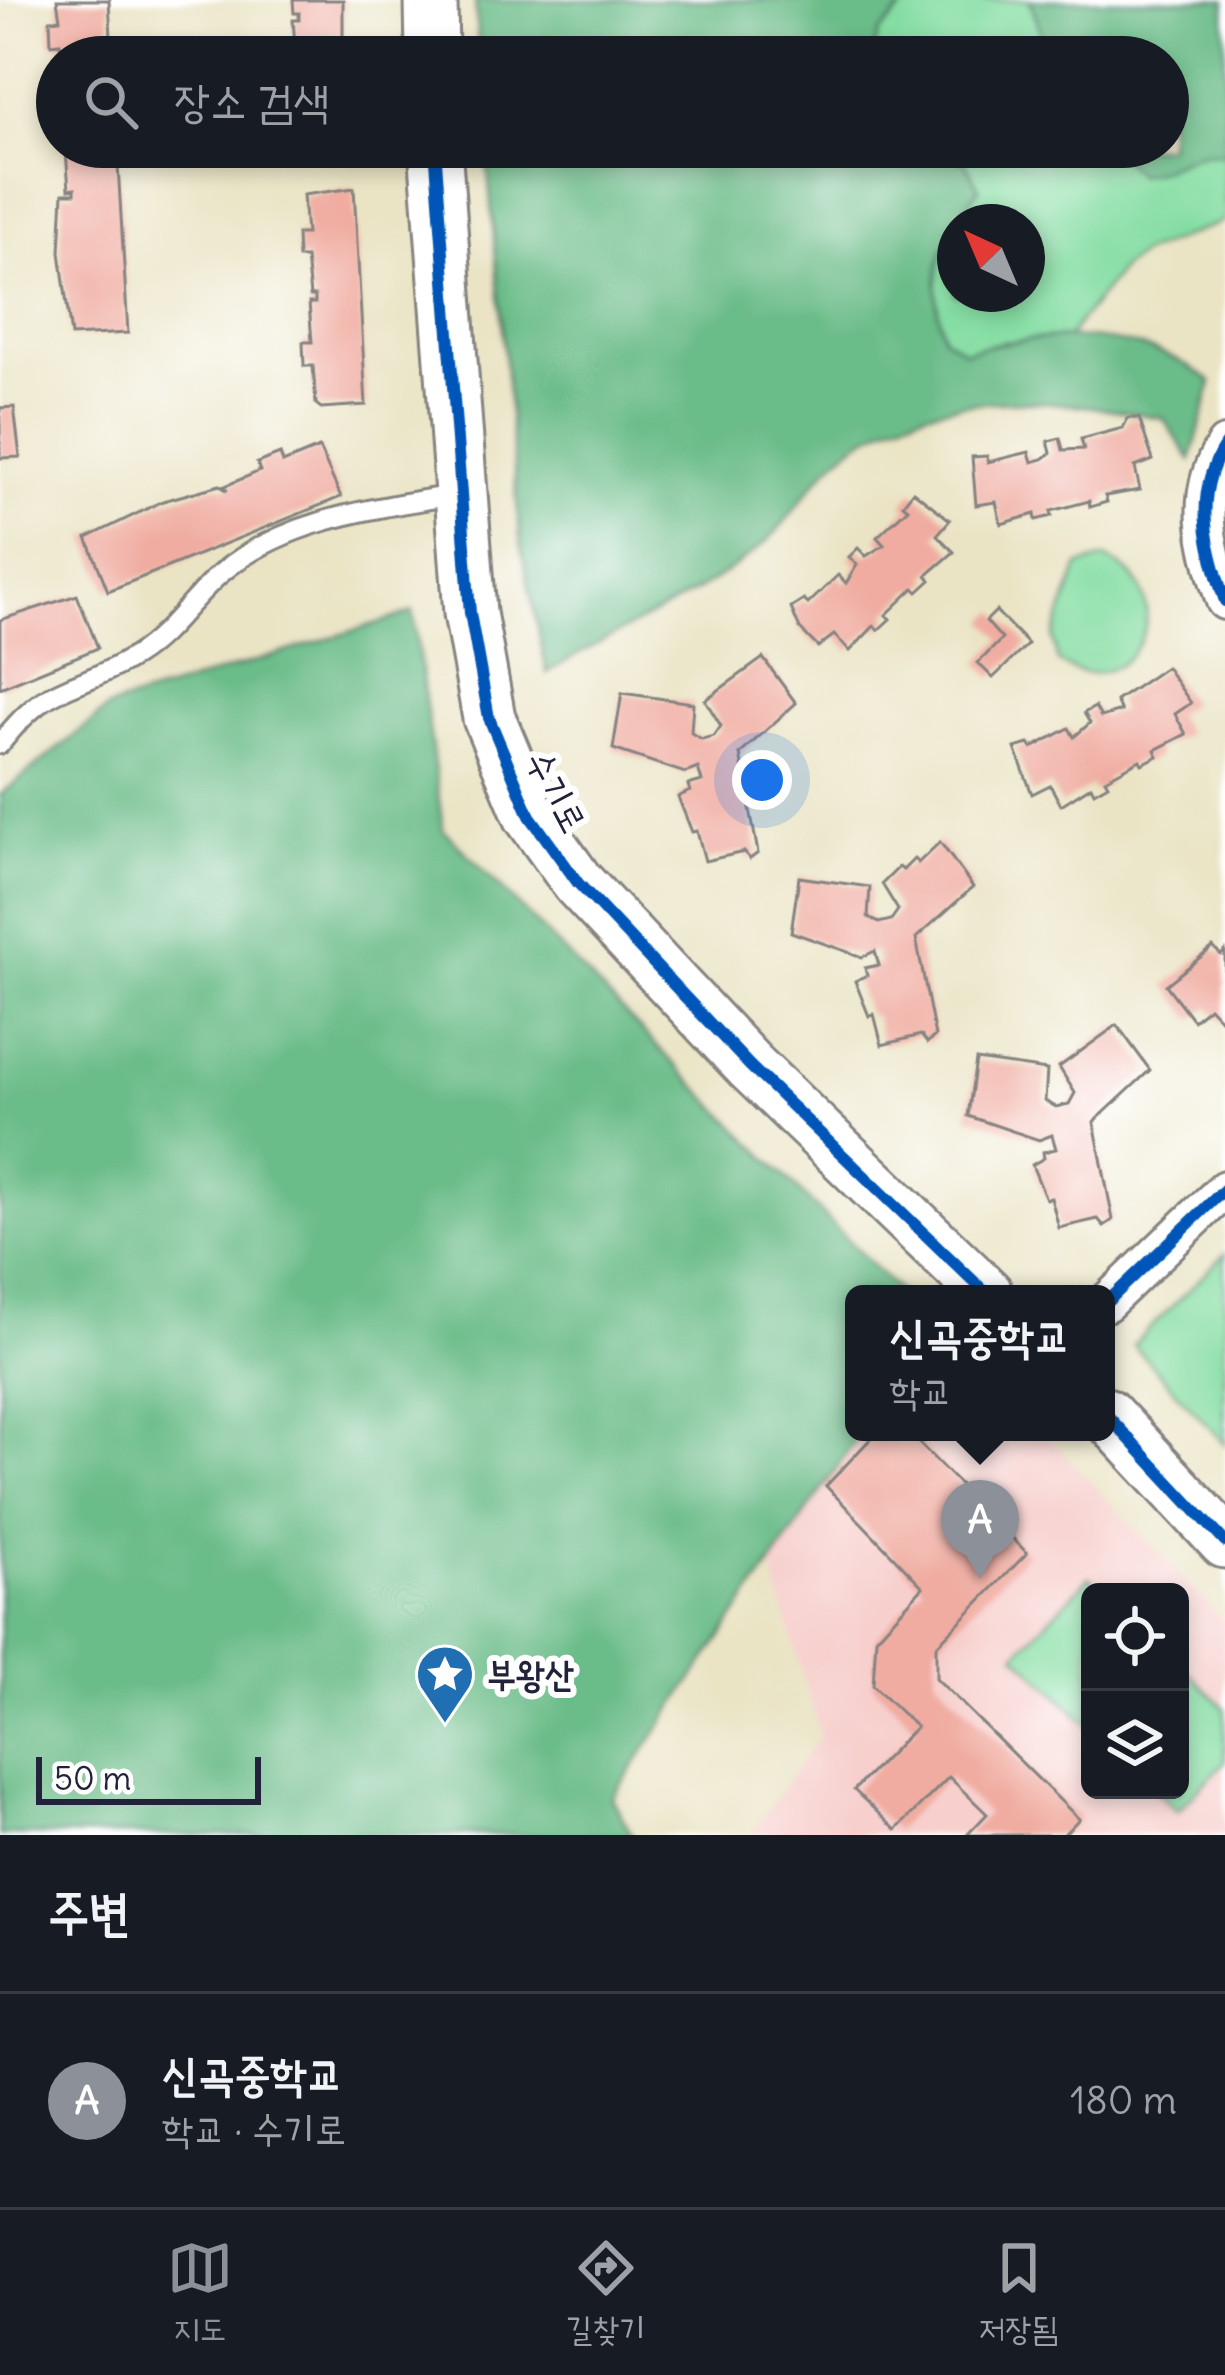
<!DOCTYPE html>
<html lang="ko">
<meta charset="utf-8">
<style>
body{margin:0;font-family:Delius,"Poor Story",sans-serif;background:#242831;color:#f1f3f6}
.controls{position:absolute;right:36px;bottom:36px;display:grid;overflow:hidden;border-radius:18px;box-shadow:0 6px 18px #0003}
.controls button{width:108px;height:108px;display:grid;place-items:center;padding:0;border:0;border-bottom:3px solid #363941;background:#171b24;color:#f1f3f6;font:60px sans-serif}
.compass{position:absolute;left:937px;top:204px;width:108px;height:108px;border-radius:50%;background:#171b24;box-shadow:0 6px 18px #0003;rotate:316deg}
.scale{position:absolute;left:36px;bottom:30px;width:225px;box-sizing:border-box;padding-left:12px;border:6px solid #22223b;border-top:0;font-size:33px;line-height:42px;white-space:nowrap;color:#22223b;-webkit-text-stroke:9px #fff;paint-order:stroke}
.you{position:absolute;left:762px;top:780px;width:42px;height:42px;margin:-30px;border:9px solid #fff;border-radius:50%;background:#1a73e8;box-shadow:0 0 0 18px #1a73e833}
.badge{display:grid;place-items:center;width:78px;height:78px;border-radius:50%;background:#8c9099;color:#fff;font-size:39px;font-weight:700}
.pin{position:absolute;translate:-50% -99px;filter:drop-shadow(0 3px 6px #0008)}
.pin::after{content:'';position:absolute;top:63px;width:42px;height:36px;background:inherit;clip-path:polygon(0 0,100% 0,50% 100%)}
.popup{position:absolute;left:845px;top:1285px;width:270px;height:156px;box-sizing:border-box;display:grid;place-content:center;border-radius:18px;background:#171b24;filter:drop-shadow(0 3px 9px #0005);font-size:39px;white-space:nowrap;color:#9ea1a6}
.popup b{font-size:45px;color:#f1f3f6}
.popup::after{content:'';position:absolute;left:50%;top:100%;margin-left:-24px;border:24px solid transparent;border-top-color:#171b24}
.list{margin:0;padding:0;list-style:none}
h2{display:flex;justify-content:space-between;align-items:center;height:156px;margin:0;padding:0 48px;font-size:51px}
h2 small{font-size:39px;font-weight:400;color:#9ea1a6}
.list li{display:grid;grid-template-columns:78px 1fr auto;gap:36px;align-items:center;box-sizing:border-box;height:216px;padding:0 48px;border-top:3px solid #363941}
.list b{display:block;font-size:45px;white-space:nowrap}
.list p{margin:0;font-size:39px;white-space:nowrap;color:#9ea1a6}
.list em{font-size:39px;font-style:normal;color:#9ea1a6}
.icon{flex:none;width:66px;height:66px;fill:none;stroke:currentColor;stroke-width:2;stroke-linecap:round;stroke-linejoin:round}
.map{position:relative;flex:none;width:1225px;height:1835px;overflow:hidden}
.search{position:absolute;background:#171b24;box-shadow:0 6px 18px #0003;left:36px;right:36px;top:36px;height:132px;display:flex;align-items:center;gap:30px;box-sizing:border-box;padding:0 42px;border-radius:66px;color:#9ea1a6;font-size:45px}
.sheet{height:372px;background:#171b24}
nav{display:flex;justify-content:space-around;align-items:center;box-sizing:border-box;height:168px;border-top:3px solid #363941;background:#171b24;font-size:33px;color:#9ea1a6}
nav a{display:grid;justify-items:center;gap:6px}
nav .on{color:#8c9099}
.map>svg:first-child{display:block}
.built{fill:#f7d0ce;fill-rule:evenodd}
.green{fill:#84dda2;stroke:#53806e;stroke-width:3}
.forest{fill:#6bbc88;stroke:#466f62;stroke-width:3}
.building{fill:#f0aca0}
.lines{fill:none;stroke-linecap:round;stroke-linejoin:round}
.lane-casing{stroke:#868380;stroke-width:24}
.street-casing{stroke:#868380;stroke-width:42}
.secondary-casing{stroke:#868380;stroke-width:57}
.lane{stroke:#fff;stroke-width:18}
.street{stroke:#fff;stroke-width:36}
.secondary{stroke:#fff;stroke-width:51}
.cycleway-casing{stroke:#fff;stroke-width:20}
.cycleway{stroke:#0057b8;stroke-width:12}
.labels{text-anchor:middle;stroke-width:12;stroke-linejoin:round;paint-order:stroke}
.street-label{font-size:36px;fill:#22223b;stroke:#fff}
.poi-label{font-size:36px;font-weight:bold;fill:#22223b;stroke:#fff;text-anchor:start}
</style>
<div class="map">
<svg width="1225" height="1835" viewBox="0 0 1225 1835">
<rect width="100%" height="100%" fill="#fff"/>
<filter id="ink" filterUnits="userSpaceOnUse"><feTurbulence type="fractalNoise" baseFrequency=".00833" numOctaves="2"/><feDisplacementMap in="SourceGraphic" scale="24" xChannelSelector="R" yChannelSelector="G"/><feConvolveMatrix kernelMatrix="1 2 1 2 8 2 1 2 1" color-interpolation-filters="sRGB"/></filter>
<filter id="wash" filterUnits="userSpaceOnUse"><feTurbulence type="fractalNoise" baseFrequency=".004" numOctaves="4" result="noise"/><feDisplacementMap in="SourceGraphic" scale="48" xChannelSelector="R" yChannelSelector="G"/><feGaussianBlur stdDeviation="2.7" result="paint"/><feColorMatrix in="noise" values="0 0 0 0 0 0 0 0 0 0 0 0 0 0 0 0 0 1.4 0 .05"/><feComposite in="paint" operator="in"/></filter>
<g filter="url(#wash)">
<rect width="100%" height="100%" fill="#eae4c5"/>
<path class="built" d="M864 1432H1043L1225 1622V1835H750L820 1735 771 1566ZM1090 1592H1180V1790H1090Z"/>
<g class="green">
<path d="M911 0H1030L1050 57H871L879 33Z"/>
<path d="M938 147H1113L1137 174C1171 174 1189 145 1225 155V221L1142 253 1122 268 1066 339 1003 342 963 351 943 336C933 295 930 261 955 225V294H1027V222H957L979 189 966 163Z"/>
<path d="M1105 558C1191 594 1127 709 1058 662L1053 638 1079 566Z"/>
<path d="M1225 1254V1444L1133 1345Z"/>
<path d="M1090 1577 1105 1592H1090V1726L1016 1654Z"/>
<path d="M1180 1664 1225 1708V1762L1177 1811 1156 1790H1180Z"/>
</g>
<g class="forest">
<path d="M475 0H911L879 33 871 57H479Z"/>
<path d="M1030 0H1225V155C1189 145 1170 174 1136 174L1113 147H1168V57H1050Z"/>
<path d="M486 147H938L966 164 979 188C943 244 926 266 943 336L964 351C1046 331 1142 327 1212 382L1191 460 1163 418C1057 399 926 381 838 458 808 484 790 523 759 548 697 599 615 630 547 673L521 547Z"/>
<path d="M413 612 443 829 901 1294H854V1432H861L612 1798 632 1835H0V795L110 707Z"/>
</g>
<g id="blocks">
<g class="building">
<path d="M57 0H109L112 57H61L60 43 51 44 50 20 60 19Z"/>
<path d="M293 0H343V57H296L293 20H299V13H294Z"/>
<path d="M57 147 117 149 128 333 71 336 60 252 63 193H75V188L69 189 66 151Z"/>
<path d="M354 188 366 405 321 408 316 404 313 366H304L303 342H312L309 303H315V296H310L306 258H298L297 234H306L303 195Z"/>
<path d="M14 407 20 457 0 458V408Z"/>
<path d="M1128 418H1139L1153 460 1135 467 1140 490 1105 496 1107 502 1090 507 1089 501 1051 511 1052 516 1036 520 1035 514 1001 524 996 502 976 505 972 457 987 456 988 462 1029 452 1032 462 1043 459 1051 453 1048 441 1060 438 1063 450 1084 449 1081 439 1123 428Z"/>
<path d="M319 448 341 497 108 591 87 538 163 501 220 485 227 491 225 486 260 471 257 463 280 454 283 463Z"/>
<path d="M913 491 950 520 937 535 954 552 927 575 931 580 918 592 914 588 886 615 890 619 878 630 874 626 850 651 834 635 818 647 800 629 791 608 804 600 808 604 838 575 846 583 857 565 849 557 858 548 866 556 884 545 877 537 908 508 903 504Z"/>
<path d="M77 595 98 648 0 688V620Z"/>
<path d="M996 611 1028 644 993 678 978 663 1002 639 986 621Z"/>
<path d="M763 658 796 703 740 754 758 853 750 859 744 852 705 861 697 831 692 832 678 797 690 791 688 785 702 781 698 768 685 773 613 749 622 693 693 703 691 733 702 739 714 736 721 726 705 700Z"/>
<path d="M1166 667 1191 703 1175 714 1186 734 1155 750 1158 756 1142 764 1140 760 1105 779 1108 784 1094 792 1091 786 1061 805 1050 785 1032 794 1015 748 1029 744 1032 748 1069 728 1074 737 1090 723 1084 713 1095 707 1101 717 1121 711 1116 701Z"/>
<path d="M940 842 973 887 916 938 935 1036 927 1043 921 1035 882 1045 874 1014 869 1016 855 981 867 975 865 968 879 965 875 951 862 957 791 932 799 877 870 887 868 917 879 923 891 920 898 910 882 884 899 867 903 870 914 859 918 863Z"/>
<path d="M1213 947 1221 955 1225 951V1024L1209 1007 1193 1020 1166 985Z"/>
<path d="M1117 1025 1150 1070 1094 1122 1113 1220 1104 1226 1098 1219 1059 1228 1051 1198 1046 1199 1032 1165 1044 1158 1043 1152 1056 1149 1052 1135 1039 1140 968 1116 976 1060 1047 1070 1045 1101 1056 1107 1069 1104 1075 1093 1059 1067Z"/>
<path d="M877 1432H908L1027 1553 936 1646V1678L1079 1819 1063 1835H967L987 1814 949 1777 896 1830 854 1790 916 1727 873 1685 876 1638 923 1587 826 1486Z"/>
</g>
</g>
</g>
<g filter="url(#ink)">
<use href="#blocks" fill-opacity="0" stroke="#868380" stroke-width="3"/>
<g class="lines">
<g class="lane-casing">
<path id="lane" d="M0 744C52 677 72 695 135 656 169 635 190 600 220 574 285 518 379 508 460 494"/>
</g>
<g class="street-casing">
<g id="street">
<path d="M1225 445C1192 495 1207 549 1225 601"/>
<path d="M1106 1303 1225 1189"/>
</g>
</g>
<g class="secondary-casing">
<g id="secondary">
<path d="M431 0 432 57"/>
<path d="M435 147 470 613 489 718 530 816 578 883 750 1066 987 1294"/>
<path d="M1106 1414 1225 1542"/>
</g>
</g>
<use href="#lane" class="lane"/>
<use href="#street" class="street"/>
<use href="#secondary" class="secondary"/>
<g class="cycleway-casing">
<g id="cycleway">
<path d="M435 147 470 613 489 718 530 816 578 883 750 1066 987 1294"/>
<path d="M1225 445C1192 495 1207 549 1225 601"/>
<path d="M1106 1303 1225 1189"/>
<path d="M1106 1414 1225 1542"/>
</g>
</g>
<use href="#cycleway" class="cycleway"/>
</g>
</g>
<defs>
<g id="sight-pin" transform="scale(3)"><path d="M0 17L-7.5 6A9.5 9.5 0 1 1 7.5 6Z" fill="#1f6fb2" stroke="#fff"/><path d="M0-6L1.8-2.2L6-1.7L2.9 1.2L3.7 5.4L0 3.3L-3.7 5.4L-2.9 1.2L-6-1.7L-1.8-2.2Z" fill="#fff"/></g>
</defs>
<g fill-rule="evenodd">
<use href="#sight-pin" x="445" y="1674"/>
</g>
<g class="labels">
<g class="street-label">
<text transform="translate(557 791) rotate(62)" y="13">수기로</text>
</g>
<g class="poi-label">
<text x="487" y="1687">부왕산</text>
</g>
</g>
</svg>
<div class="controls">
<button><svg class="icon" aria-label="locate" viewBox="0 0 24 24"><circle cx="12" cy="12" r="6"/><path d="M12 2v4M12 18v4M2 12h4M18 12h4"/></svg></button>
<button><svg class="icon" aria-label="layers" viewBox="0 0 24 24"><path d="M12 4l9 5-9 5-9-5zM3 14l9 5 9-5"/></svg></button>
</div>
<svg class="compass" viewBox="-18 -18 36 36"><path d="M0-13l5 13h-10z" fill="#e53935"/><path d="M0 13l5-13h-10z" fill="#9ea1a6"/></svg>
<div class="scale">50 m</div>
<div class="you"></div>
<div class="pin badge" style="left:980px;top:1579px">A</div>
<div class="popup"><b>신곡중학교</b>학교</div>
<div class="search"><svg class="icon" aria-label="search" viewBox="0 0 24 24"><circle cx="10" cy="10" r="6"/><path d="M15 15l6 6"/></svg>장소 검색</div>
</div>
<section class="sheet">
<h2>주변<small></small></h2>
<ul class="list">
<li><span class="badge">A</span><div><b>신곡중학교</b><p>학교 · 수기로</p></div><em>180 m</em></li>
</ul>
</section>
<nav>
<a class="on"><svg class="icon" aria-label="map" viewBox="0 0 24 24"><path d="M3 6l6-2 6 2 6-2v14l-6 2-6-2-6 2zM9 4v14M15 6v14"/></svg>지도</a>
<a><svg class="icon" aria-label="directions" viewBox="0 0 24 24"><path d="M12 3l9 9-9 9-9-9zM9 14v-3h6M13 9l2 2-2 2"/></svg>길찾기</a>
<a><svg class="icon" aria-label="saved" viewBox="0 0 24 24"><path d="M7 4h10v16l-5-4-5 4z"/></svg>저장됨</a>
</nav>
